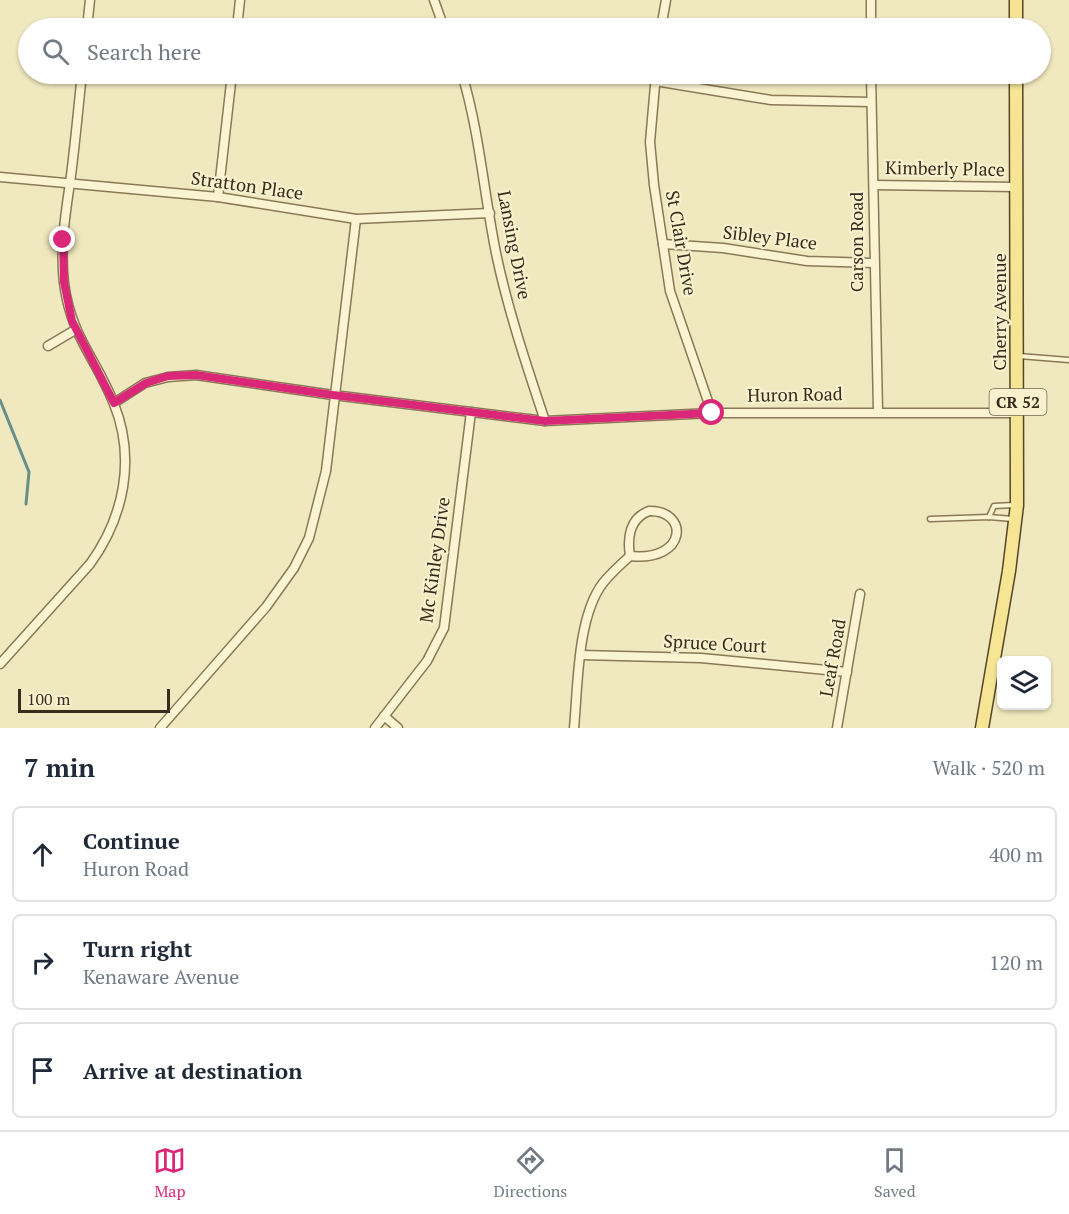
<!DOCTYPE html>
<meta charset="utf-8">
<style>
body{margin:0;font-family:"PT Serif",serif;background:#f6f6f7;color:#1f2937}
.controls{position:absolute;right:18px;bottom:18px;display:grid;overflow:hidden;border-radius:9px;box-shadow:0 2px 4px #0004}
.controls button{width:54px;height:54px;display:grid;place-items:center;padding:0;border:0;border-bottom:2px solid #e0e1e3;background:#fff;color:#1f2937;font:30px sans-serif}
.scale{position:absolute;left:18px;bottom:15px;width:152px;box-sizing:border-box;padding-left:6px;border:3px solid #372d1c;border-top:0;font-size:16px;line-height:21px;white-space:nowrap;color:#372d1c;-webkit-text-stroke:4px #f7f1ce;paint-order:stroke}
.stop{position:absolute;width:18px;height:18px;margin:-14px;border:4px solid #db2777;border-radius:50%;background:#fff}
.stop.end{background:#db2777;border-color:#fff;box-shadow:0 2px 6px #0008}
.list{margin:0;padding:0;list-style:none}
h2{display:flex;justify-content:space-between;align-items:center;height:78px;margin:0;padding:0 24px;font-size:26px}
h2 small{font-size:20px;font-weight:400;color:#747a83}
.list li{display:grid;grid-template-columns:39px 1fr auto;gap:18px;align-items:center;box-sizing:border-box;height:96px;margin:0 12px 12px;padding:0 12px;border:2px solid #e0e1e3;border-radius:9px}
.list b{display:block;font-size:22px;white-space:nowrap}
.list p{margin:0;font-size:20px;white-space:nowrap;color:#747a83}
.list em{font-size:20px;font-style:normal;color:#747a83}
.icon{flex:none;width:33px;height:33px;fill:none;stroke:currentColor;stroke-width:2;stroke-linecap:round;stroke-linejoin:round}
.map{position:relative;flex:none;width:1069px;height:728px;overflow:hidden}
.search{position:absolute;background:#fff;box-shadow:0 2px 4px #0004;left:18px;right:18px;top:18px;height:66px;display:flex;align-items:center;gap:15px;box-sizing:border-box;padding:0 21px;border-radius:33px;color:#747a83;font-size:22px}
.sheet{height:402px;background:#fff}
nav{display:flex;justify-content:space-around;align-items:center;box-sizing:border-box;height:84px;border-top:2px solid #e0e1e3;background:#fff;font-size:16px;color:#747a83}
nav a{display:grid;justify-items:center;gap:3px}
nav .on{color:#db2777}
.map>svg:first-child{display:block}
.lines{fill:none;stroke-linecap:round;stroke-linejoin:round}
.stream{stroke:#698f8b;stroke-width:3}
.lane-casing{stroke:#897956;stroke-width:7}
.street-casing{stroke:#897956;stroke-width:11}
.primary-casing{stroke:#56452b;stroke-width:15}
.lane{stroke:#faf4d2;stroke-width:4}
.street{stroke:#faf4d2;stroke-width:8}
.primary{stroke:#f5e594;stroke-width:12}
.route{stroke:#db2777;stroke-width:8}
.labels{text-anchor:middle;stroke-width:4.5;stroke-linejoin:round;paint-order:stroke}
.shield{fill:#f7f1ce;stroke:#716851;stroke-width:1.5}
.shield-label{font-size:16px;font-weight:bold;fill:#372d1c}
.street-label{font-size:18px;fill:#372d1c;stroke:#f7f1ce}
</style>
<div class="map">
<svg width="1069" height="728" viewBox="0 0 1069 728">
<rect width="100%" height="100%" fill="#f0e8be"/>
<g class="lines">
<path class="stream" d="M0 400 29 472 26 504"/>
<g class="lane-casing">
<g id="lane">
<path d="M1019 356 1069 360"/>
<path d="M989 517 994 506 1014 505"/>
<path d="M930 519 989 517 1013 519"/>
</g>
</g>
<g class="street-casing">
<g id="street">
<path d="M434 0 444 28"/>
<path d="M871 0V28"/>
<path d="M87 28 90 0"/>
<path d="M237 28 240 0"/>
<path d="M661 28 666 0"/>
<path d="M358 74 412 76 423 74"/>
<path d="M462 74C480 134 484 196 497 258 509 313 527 367 545 421"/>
<path d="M656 74 650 142 654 185 670 291 712 413"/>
<path d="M871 74 878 411"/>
<path d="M655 81 771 100 871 102"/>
<path d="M0 177 218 197 356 219 490 213"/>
<path d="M874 185 1016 187"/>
<path d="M218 197 232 74"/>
<path d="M663 244 723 248 807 261 873 263"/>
<path d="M48 346 75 330"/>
<path d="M114 403 145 383 168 377 196 375 333 395 545 421 712 413H1018"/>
<path d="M649 511C689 510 688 562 630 556 627 537 630 518 649 511Z"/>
<path d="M581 655 701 658 847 672"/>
<path d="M0 664 90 564C124 517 136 459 114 404 96 358 71 337 64 283 60 249 65 216 70 183 75 146 78 110 82 74"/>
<path d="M384 716 398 728"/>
<path d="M160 728 266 607 294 568 309 538 326 471 356 219"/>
<path d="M375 728 427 661 444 628 471 412"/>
<path d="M574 728C578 686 577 617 603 583 611 573 621 564 630 556"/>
<path d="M837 728 860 594"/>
</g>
</g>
<g class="primary-casing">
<g id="primary">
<path d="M1016 0V28"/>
<path d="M982 728 1009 571 1017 505 1016 74"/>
</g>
</g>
<use href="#lane" class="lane"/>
<use href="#street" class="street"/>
<use href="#primary" class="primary"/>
</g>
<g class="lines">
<path class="route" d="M63 240 64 282 72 321 114 403 146 383 168 376 196 375 333 395 545 421 712 413"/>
</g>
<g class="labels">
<rect class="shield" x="989.5" y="389" width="57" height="26" rx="4.5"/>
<g class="shield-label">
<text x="1018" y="408">CR 52</text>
</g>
<g class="street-label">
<text transform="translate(945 169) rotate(1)" y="6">Kimberly Place</text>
<text transform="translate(247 186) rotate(8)" y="6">Stratton Place</text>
<text transform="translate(770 238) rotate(7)" y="6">Sibley Place</text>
<text transform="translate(857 242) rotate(-90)" y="6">Carson Road</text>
<text transform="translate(681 243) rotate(80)" y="6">St Clair Drive</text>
<text transform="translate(514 245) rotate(79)" y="6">Lansing Drive</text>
<text transform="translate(1000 312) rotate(-90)" y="6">Cherry Avenue</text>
<text transform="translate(795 395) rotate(-1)" y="6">Huron Road</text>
<text transform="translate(435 560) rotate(-82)" y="6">Mc Kinley Drive</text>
<text transform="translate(715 644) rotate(3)" y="6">Spruce Court</text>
<text transform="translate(833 658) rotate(-80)" y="6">Leaf Road</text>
</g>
</g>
</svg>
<div class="controls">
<button><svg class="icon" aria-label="layers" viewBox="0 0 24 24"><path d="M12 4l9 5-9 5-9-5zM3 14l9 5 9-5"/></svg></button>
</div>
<div class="scale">100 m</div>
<div class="stop" style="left:712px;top:413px"></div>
<div class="stop end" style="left:63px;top:240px"></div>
<div class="search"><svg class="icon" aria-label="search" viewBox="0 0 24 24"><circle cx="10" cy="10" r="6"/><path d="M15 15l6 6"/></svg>Search here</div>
</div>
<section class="sheet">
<h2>7 min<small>Walk · 520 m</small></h2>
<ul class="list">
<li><svg class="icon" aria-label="ahead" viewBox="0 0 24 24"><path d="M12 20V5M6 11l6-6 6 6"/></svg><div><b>Continue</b><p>Huron Road</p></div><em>400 m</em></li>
<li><svg class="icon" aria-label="right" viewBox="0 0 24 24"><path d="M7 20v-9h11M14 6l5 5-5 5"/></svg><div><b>Turn right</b><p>Kenaware Avenue</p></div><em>120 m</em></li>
<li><svg class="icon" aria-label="arrive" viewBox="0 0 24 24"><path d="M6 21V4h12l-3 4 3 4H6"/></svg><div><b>Arrive at destination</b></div></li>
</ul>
</section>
<nav>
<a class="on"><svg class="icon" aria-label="map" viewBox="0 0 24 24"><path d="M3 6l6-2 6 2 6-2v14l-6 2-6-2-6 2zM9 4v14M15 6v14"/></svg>Map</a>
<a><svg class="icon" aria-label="directions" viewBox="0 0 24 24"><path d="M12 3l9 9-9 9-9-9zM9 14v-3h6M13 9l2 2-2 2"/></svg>Directions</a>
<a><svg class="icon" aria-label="saved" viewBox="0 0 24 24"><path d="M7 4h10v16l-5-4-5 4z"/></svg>Saved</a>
</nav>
